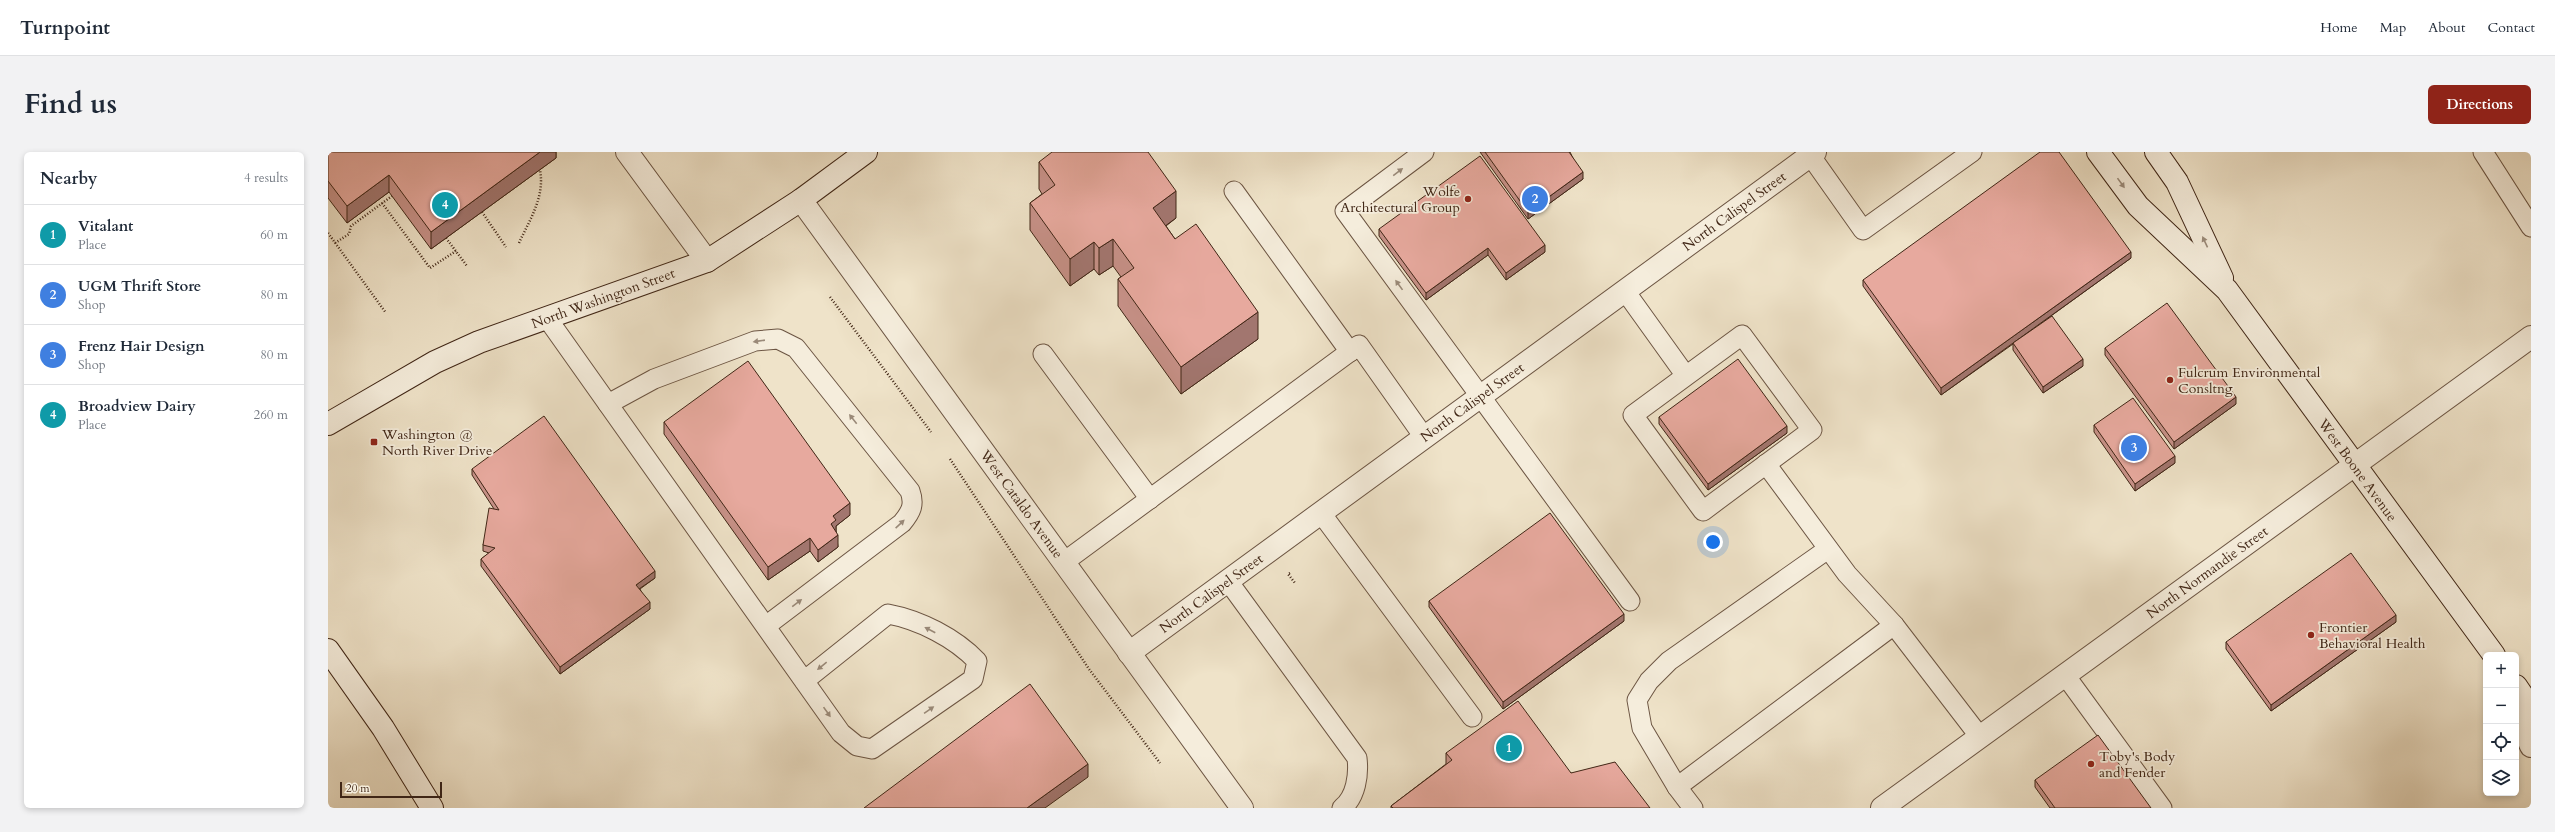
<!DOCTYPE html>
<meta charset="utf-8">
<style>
body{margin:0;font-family:Cardo,serif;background:#f2f2f3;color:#1f2937}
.controls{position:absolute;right:12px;bottom:12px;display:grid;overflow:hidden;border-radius:6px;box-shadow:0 2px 6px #0003}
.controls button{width:36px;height:36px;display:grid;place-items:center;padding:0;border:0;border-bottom:1px solid #e0e1e3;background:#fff;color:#1f2937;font:20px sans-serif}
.scale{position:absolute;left:12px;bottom:10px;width:102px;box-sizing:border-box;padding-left:4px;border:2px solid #402616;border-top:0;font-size:11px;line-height:14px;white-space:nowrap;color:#402616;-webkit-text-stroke:3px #f5eddc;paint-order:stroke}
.you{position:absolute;left:1385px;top:390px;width:14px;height:14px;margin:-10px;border:3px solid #fff;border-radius:50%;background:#1a73e8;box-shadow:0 0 0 6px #1a73e833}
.badge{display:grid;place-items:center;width:26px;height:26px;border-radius:50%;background:#8f2418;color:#fff;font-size:13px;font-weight:700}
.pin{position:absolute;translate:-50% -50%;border:2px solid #fff;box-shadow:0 1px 4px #0006}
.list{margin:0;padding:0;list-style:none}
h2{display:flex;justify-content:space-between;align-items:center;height:52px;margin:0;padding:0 16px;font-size:17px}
h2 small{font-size:13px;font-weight:400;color:#747a83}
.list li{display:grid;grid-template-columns:26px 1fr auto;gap:12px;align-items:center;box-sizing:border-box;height:60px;padding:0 16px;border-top:1px solid #e0e1e3}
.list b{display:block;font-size:15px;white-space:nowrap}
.list p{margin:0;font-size:13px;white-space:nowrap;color:#747a83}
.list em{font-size:13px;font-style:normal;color:#747a83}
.icon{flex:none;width:22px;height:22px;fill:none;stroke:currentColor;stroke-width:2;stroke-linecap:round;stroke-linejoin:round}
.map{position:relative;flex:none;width:2203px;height:656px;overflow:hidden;border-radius:6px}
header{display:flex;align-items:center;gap:24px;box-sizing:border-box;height:56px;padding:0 20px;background:#fff;border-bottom:1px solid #e0e1e3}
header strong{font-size:19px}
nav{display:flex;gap:22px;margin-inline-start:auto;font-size:14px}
.intro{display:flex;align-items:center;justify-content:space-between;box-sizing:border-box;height:96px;padding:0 24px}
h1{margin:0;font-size:28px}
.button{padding:10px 18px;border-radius:6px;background:#8f2418;color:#fff;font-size:14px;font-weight:700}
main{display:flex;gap:24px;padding:0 24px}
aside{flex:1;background:#fff;border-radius:6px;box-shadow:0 2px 6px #0003}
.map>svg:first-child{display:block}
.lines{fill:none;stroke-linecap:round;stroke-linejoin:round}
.lane-casing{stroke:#6c5543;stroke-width:21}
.street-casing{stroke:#6c5543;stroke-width:24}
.secondary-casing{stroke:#402616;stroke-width:24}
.path{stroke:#402616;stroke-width:2.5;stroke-dasharray:1 2;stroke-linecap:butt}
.lane{stroke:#f5eddc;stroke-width:19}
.street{stroke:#f5eddc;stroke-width:22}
.secondary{stroke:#f5eddc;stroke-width:22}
.wall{fill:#c79188;stroke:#402616}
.shaded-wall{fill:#a2766f;stroke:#402616}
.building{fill:#e7a99e;stroke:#402616}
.oneway{fill:#9a8a79}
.poi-dot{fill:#8f2418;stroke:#f5eddc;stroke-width:1.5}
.labels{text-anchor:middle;stroke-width:3.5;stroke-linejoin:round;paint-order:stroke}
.poi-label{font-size:14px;fill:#402616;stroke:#f5eddc;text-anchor:start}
.street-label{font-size:14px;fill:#402616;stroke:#f5eddc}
</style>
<header>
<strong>Turnpoint</strong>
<nav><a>Home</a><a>Map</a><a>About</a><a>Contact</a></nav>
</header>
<div class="intro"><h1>Find us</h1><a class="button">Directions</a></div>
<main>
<aside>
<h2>Nearby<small>4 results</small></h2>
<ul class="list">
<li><span class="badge" style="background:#0f9aa8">1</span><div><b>Vitalant</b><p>Place</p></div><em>60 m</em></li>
<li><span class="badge" style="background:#3f7fe0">2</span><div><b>UGM Thrift Store</b><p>Shop</p></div><em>80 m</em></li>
<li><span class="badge" style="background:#3f7fe0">3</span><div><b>Frenz Hair Design</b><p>Shop</p></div><em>80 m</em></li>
<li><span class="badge" style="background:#0f9aa8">4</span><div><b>Broadview Dairy</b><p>Place</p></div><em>260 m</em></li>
</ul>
</aside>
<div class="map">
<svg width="2203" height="656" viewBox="0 0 2203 656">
<rect width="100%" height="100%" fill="#efe3c9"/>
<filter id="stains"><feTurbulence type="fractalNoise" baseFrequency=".005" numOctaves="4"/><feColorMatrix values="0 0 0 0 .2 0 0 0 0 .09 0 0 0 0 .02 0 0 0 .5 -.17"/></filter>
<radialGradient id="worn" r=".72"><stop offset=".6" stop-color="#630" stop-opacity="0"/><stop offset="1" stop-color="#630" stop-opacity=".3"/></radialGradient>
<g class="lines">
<g class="lane-casing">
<g id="lane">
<path d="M1096 0 1017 59 1302 449"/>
<path d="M2155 0 2203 75"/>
<path d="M1482 3 1535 78 1644 0"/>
<path d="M906 39 1022 200"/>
<path d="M1297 139 1358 224 1305 263 1375 359 1484 278 1414 183 1358 224"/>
<path d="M219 166 513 581 529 594 544 597 645 527 649 509C627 486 592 468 560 462L476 529"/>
<path d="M715 202 822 347"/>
<path d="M280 252 326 227 427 189 450 187 468 196 582 339C587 353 583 360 574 371L438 474"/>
<path d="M1438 312 1519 422 1566 473 1652 585"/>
<path d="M993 361 1144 565"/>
<path d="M736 410 1031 193 1096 285"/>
<path d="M900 429 1029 606C1031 623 1028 645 1014 656"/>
<path d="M1737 523 1834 656"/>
<path d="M1349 635 1566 473"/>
<path d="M1365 656 1349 635 1314 576 1309 548 1321 529 1341 509 1500 397"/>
</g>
</g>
<g class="street-casing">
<g id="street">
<path d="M299 0 379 109"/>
<path d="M473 48 914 656"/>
<path d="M801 501 1487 0"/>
<path d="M2188 559 2203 594"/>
<path d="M1554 656 2203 185"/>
</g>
</g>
<g class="secondary-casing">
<g id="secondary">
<path d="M1770 0 1810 54 1899 138 2166 503"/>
<path d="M1828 0 1849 30 1894 126"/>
<path d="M0 272 107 210 151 190 379 109 473 48 538 0"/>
<path d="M0 498 55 576 104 656"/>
<path d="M2188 534 2203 556"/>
</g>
</g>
<g class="path">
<path d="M54 51 102 116 128 99"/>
<path d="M154 60 178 95"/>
<path d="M0 81 58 161"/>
<path d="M118 86 139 114"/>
<path d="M7 91 21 82 23 74 64 44"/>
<path d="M191 91C202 67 217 45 212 18"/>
<path d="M502 145 603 280"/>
<path d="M622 307 761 517 832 611"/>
<path d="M962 421 960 422 967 431"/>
</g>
<use href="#lane" class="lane"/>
<use href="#street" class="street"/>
<use href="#secondary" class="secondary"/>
</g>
<g class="wall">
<path d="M0 0H228V6L103 97 61 40 19 71 0 46Z"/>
<path d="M1152 0H1242L1255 27 1200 67Z"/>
<path d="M711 10 848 66 838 74 847 87 930 187 853 242 790 154V127L793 125 785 114 771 123 766 117 742 134 702 78V51L714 42 711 37Z"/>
<path d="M1051 77 1217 100 1178 128 1160 103 1098 148 1051 84Z"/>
<path d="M1803 106 1694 185 1755 214 1715 241 1685 198V192L1613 243 1535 134V128Z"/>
<path d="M1777 196 1908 252 1846 297 1777 203Z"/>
<path d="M1331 265 1459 281 1380 338 1331 272Z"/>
<path d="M336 270 522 363 508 374V379L510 395 490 410 482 399 440 428 336 282Z"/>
<path d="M1766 273 1847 311 1807 339 1766 280Z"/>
<path d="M144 317 327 426 312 437 322 457 232 522 153 414V407L161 401 155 399V393L166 357 144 323Z"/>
<path d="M1101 449 1296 469 1175 557 1101 455Z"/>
<path d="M2068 470 1943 559 1898 497V490Z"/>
<path d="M1118 601 1243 621 1322 656H1063V654L1118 612Z"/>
<path d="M1707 628 1823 656H1722L1707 635Z"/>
</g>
<g class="shaded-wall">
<path d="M212 0H228V6L103 97V80Z"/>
<path d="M1255 20V27L1200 67V60Z"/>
<path d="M61 23V40L19 71V54Z"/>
<path d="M848 39V66L825 83V56Z"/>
<path d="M785 87V114L771 123V96Z"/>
<path d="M766 90V117L742 134V107Z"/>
<path d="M1217 93V100L1178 128V121Z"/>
<path d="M1160 96V103L1098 148V141Z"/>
<path d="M1803 100V106L1613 243V236Z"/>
<path d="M930 160V187L853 242V215Z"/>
<path d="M1755 207V214L1715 241V235Z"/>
<path d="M1908 245V252L1846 297V290Z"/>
<path d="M1459 274V281L1380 338V332Z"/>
<path d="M1847 304V311L1807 339V332Z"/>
<path d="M522 351V363L508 374V381L503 372 505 364Z"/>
<path d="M510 383V395L490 410V398Z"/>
<path d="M482 386V399L440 428V415Z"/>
<path d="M327 419V426L308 439V433Z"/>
<path d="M322 450V457L232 522V515Z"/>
<path d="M1296 462V469L1175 557V550Z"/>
<path d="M2068 463V470L1943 559V553Z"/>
<path d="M760 612V625L717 656H699Z"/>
</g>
<g class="building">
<path d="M0 0H212L103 80 61 23 19 54 0 29Z"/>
<path d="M724 0H820L848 39 825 56 847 87 868 72 930 160 853 215 790 127 806 116 785 87 771 96 766 90 742 107 702 51 727 33 711 10Z"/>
<path d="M1157 0H1241L1255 20 1200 60Z"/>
<path d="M1712 0H1731L1803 100 1613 236 1535 128Z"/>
<path d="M1152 4 1217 93 1178 121 1160 96 1098 141 1051 77Z"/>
<path d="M1839 151 1908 245 1846 290 1777 196Z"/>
<path d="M1724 164 1755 207 1715 235 1685 191Z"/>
<path d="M1410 207 1459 274 1380 332 1331 265Z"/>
<path d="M420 209 522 351 505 364 508 368 503 372 510 383 490 398 482 386 440 415 336 270Z"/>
<path d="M1805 246 1847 304 1807 332 1766 273Z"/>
<path d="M216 264 327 419 308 433 322 450 232 515 153 407 167 396 155 393 161 356 171 358 144 317Z"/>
<path d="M1222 361 1296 462 1175 550 1101 449Z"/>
<path d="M2023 401 2068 463 1943 553 1898 490Z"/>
<path d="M702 532 760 612 699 656H536Z"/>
<path d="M1190 549 1243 621 1287 610 1322 656H1065L1063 654 1124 608 1118 601Z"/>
<path d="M1770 583 1823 656H1727L1707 628Z"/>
</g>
<defs><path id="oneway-solid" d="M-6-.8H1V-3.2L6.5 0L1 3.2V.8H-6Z"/></defs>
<g class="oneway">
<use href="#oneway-solid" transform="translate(1070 20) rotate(-37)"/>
<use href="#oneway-solid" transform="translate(1793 31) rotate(54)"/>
<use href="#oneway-solid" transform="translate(1877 90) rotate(-115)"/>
<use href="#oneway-solid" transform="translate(1071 133) rotate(-126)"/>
<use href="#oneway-solid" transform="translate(431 189) rotate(172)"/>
<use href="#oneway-solid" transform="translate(525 267) rotate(-128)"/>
<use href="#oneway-solid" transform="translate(572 372) rotate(-43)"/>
<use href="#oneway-solid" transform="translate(469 451) rotate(-37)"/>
<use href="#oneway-solid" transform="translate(602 478) rotate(-152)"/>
<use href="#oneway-solid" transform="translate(494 514) rotate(141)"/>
<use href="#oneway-solid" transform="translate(601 558) rotate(-35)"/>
<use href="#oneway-solid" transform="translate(499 560) rotate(55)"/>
</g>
<g class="poi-dot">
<circle cx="1140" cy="47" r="4"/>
<circle cx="1842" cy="228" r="4"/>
<rect x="42" y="286" width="8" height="8" rx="2"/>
<circle cx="1983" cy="483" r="4"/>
<circle cx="1763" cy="612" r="4"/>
</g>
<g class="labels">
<g class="poi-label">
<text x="1132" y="44" text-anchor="end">Wolfe<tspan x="1132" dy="16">Architectural Group</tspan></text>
<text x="1850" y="225">Fulcrum Environmental<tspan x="1850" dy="16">Consltng</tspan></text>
<text x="54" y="287">Washington @<tspan x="54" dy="16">North River Drive</tspan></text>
<text x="1991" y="480">Frontier<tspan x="1991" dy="16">Behavioral Health</tspan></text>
<text x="1771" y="609">Toby's Body<tspan x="1771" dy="16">and Fender</tspan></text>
</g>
<g class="street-label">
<text transform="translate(1406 59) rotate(-36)" y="5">North Calispel Street</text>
<text transform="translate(275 146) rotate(-20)" y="5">North Washington Street</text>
<text transform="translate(1144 250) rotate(-36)" y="5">North Calispel Street</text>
<text transform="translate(2030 318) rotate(54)" y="5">West Boone Avenue</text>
<text transform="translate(694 352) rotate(54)" y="5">West Cataldo Avenue</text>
<text transform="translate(1879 420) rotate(-36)" y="5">North Normandie Street</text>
<text transform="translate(883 441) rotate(-36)" y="5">North Calispel Street</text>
</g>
</g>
<rect width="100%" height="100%" filter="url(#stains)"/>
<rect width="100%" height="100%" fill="url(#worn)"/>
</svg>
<div class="controls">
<button>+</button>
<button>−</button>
<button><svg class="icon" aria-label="locate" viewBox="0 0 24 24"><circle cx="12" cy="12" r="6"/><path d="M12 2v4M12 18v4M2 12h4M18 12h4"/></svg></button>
<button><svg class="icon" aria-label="layers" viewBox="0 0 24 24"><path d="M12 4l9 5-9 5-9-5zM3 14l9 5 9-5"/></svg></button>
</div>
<div class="scale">20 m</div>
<div class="you"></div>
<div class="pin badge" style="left:1181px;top:596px;background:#0f9aa8">1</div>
<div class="pin badge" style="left:1207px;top:47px;background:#3f7fe0">2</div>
<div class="pin badge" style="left:1806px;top:296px;background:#3f7fe0">3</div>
<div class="pin badge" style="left:117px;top:53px;background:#0f9aa8">4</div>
</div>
</main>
